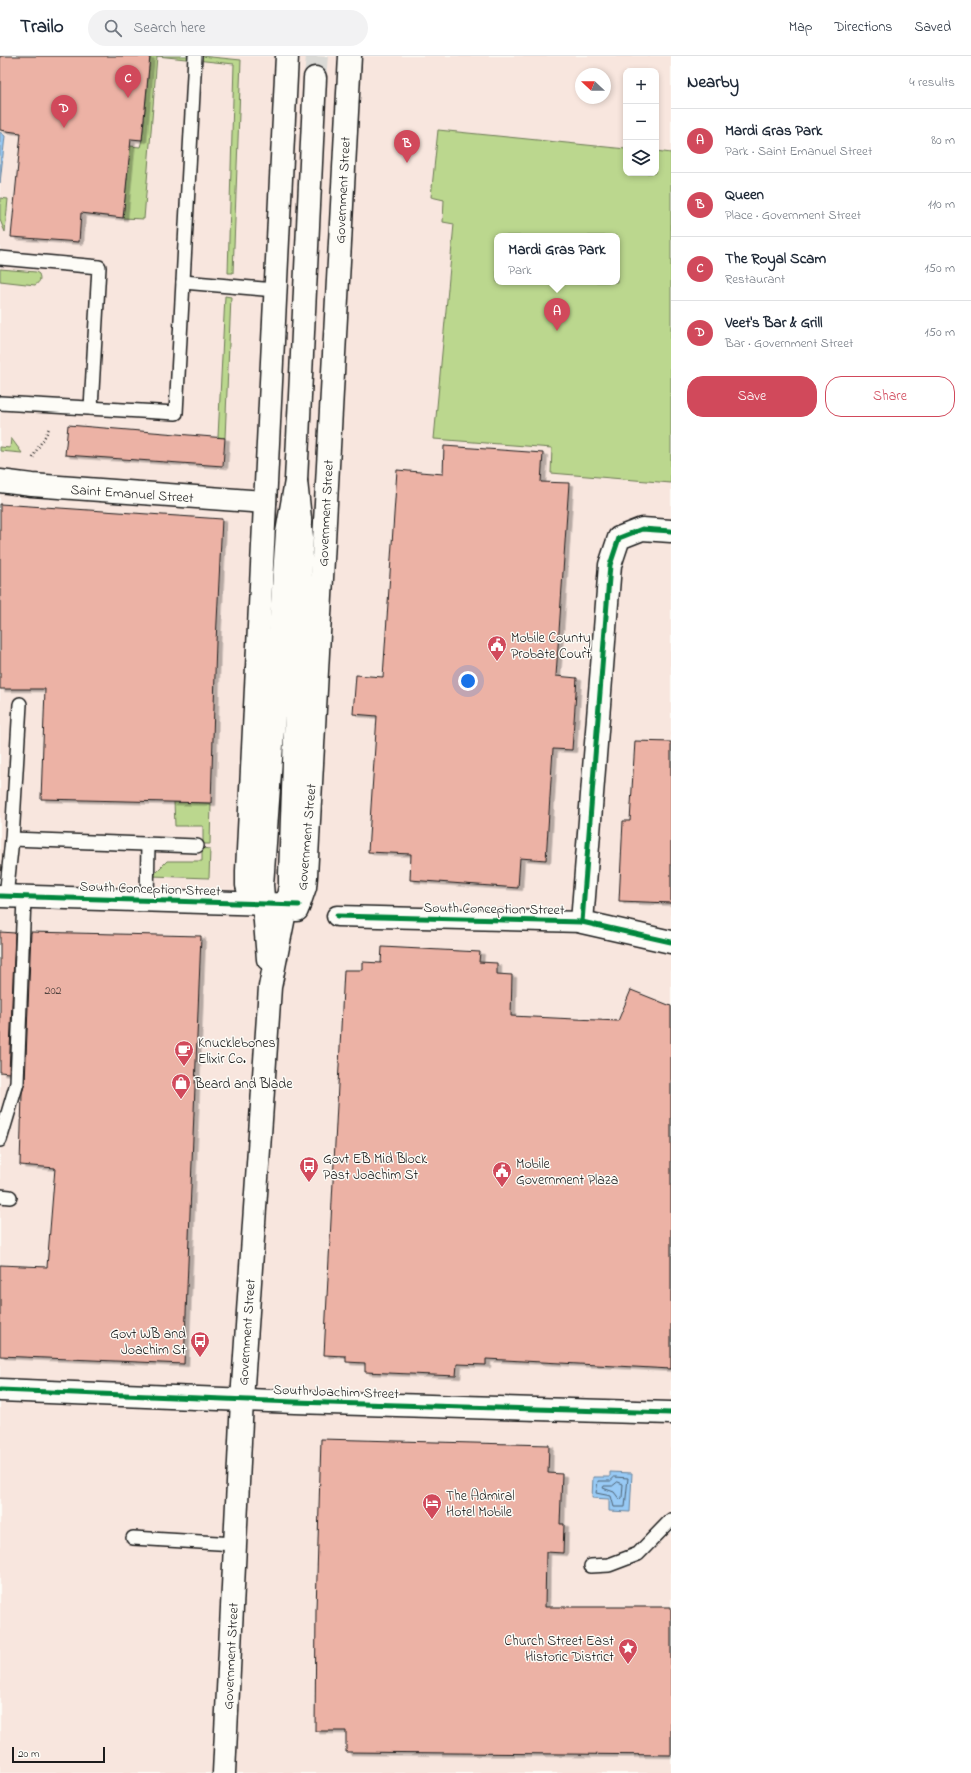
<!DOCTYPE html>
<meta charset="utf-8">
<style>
body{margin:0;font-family:"Indie Flower",sans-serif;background:#f2f2f3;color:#1f2937}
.controls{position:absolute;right:12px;top:12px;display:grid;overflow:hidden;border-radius:8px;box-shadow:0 2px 6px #0003}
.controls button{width:36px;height:36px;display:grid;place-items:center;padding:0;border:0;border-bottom:1px solid #e0e1e3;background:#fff;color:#1f2937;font:20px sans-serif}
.compass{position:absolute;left:575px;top:12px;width:36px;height:36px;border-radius:50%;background:#fff;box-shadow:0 2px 6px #0003;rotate:292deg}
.scale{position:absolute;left:12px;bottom:10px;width:93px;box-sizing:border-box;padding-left:4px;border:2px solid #1c1c1c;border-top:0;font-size:11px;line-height:14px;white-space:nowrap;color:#1c1c1c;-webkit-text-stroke:3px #fdfcf7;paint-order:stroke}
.you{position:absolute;left:468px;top:625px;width:14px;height:14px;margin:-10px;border:3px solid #fff;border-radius:50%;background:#1a73e8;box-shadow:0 0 0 6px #1a73e833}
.badge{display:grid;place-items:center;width:26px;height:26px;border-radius:50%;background:#d1495b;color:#fff;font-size:13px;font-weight:700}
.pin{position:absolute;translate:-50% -33px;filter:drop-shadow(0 1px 2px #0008)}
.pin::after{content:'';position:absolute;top:21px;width:14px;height:12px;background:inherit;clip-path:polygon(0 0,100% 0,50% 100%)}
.popup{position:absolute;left:494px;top:177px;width:126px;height:52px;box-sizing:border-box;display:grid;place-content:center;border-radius:8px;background:#fff;filter:drop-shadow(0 1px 3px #0005);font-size:13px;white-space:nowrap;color:#747a83}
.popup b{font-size:15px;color:#1f2937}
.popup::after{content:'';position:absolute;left:50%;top:100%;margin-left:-8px;border:8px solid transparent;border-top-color:#fff}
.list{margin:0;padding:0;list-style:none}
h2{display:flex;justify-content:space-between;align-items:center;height:52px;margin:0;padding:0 16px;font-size:17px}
h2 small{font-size:13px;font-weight:400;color:#747a83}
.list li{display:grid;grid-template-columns:26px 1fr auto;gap:12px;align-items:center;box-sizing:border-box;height:64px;padding:0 16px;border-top:1px solid #e0e1e3}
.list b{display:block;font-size:15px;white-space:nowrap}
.list p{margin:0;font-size:13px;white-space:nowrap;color:#747a83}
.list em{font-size:13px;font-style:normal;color:#747a83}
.actions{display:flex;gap:8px;padding:12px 16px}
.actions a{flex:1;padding:9px 0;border:1px solid #d1495b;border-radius:16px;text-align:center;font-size:14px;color:#d1495b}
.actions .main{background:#d1495b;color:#fff}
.icon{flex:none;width:22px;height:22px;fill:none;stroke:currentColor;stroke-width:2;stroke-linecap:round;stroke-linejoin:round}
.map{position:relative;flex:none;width:671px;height:1717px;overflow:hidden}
header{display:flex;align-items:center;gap:24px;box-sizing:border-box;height:56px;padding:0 20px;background:#fff;border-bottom:1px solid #e0e1e3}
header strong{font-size:19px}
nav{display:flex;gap:22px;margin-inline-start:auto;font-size:14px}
.search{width:280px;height:36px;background:#f2f2f3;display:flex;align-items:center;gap:10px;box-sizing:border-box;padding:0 14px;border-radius:22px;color:#747a83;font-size:15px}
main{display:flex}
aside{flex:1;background:#fff}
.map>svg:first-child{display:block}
.built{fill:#f8e6de;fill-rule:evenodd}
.green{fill:#bbd78e;stroke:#6c7a55;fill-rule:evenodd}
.water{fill:#98caf5;stroke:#66849e}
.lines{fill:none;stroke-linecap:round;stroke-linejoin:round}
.shore{stroke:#4e6273;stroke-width:1}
.building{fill:#ecb2a5;stroke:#1c1c1c;filter:url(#shadow)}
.primary-tunnel{stroke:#dbdad6;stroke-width:22;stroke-dasharray:22 11;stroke-linecap:butt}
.service-casing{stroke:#1c1c1c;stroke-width:16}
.pedestrian-casing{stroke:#1c1c1c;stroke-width:23}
.minor-casing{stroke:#1c1c1c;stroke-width:25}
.primary-casing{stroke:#1c1c1c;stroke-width:25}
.path{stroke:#1c1c1c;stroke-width:2.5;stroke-dasharray:1 3;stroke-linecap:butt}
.service{stroke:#fdfcf7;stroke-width:13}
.pedestrian{stroke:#fdfcf7;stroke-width:20}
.minor{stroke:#fdfcf7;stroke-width:22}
.primary{stroke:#fdfcf7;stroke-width:22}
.cycleway-casing{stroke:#fdfcf7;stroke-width:8}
.cycleway{stroke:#00873e;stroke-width:5}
.labels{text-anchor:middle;stroke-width:3;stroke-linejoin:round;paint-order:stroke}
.number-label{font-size:12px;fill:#50423e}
.street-label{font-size:14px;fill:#1c1c1c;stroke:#fdfcf7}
.poi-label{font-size:14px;fill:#1c1c1c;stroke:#fdfcf7;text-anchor:start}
</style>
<header>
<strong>Trailo</strong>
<div class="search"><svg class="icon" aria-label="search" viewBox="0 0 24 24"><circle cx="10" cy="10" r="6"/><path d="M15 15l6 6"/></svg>Search here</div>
<nav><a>Map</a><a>Directions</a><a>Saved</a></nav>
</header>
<main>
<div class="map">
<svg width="671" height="1717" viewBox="0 0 671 1717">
<defs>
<filter id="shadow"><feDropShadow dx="4.5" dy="2.5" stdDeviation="0" flood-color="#0004"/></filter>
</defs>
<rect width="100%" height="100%" fill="#fdfcf7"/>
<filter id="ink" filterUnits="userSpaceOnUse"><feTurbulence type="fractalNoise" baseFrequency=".025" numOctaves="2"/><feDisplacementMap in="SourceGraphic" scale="8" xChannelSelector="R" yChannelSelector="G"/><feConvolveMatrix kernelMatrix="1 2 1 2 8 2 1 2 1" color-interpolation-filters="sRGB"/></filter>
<g filter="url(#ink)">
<path class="built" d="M0 0H671V1717H0ZM626 15H656V117H626ZM581 18H605V42H581ZM497 180H617V226H497Z"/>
<g class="green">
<path d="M150 0H201L241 4 233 217H228L234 8 157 0 144 163 123 162 130 90 140 91 142 84Z"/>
<path d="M438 74 626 93V117H656V95L671 97V427L551 417 552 392 434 383 454 168 443 166 444 144 431 141ZM497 180H617V226H497Z"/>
<path d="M0 142 8 143 5 176 0 164Z"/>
<path d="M0 213 36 216 39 218C41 223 40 226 35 229L0 225Z"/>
<path d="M225 240 231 241 225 382 218 381Z"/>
<path d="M11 382 22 397 0 395V391L10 392Z"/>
<path d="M174 746 211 747 210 788H203V770H175Z"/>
<path d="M202 792 210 793 209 822 152 820 167 805H202Z"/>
</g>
<g class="water">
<path d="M0 76 5 80 0 127Z"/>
<path d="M610 1416 632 1417 630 1456 609 1455V1443L592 1442 593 1421H610Z"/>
</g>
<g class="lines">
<g class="shore">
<path d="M615 1421 628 1422 625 1451H614L611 1440 596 1437 598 1425H610Z"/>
<path d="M618 1426 623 1428 622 1442 620 1444 614 1436 603 1432 604 1430H612Z"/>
</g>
</g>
<g class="building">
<path d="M0 0H150L142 84 131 83 123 162 81 157 79 186 11 181 21 77 0 74Z"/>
<path d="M68 369 225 382 223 410 65 399Z"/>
<path d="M444 390 543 397 541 426 569 427 556 620 577 622 572 694 553 693 546 804 520 802 518 832 410 824 411 798 368 796 377 660 353 658 356 619 383 621 397 414 443 418Z"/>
<path d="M0 448 222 463 216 586 211 747 41 743 45 633H0Z"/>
<path d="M635 685 671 686V847L619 845 623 765H630Z"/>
<path d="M0 876 15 877 9 1017 0 1016Z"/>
<path d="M31 876 201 880 184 1308 0 1300V1209L47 1211 55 1112 20 1109 22 1037 25 1027Z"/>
<path d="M382 891 480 896 479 906 497 907V918L512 919 511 960 618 965 631 934 671 950V1313L486 1303V1309L457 1308 456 1320 365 1316V1307L346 1306V1300L324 1299 344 914H363V906L381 907Z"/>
<path d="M321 1383 549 1389 548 1417 562 1418 560 1468H564L563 1497 546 1496 545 1551H671V1699L346 1696V1675H315L316 1554Z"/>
</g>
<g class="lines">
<path class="primary-tunnel" d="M315 22 317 0"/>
<g class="service-casing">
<g id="service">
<path d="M0 202 99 211 91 352"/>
<path d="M183 226 275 234"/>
<path d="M0 347 176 357 195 0"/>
<path d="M12 783 197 790"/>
<path d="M6 841 12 783 20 648"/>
<path d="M147 844 148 789"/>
<path d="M0 1084 17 1027 24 842"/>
<path d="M0 1140 10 1141"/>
<path d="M133 1482 235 1488"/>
<path d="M591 1510 609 1509 638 1498 671 1464"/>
</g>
</g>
<g class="pedestrian-casing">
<path id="pedestrian" d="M337 860 582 866"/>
</g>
<g class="minor-casing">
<g id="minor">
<path d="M0 425 32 429 265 446"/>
<path d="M671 475 642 473 619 482 610 509 582 866 671 886"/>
<path d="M0 840 299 849"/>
<path d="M0 1334 295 1346 671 1357"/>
</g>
</g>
<g class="primary-casing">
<g id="primary">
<path d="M250 840 247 829V815L287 0"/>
<path d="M297 854 305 831 306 820 350 0"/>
<path d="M268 903 262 829 263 815 287 477 296 425 315 22"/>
<path d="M224 1717 242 1344 270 931 290 830V819L302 481 296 425"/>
</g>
</g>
<path class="path" d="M33 402C37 391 45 383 49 372"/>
<use href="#service" class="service"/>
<use href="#pedestrian" class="pedestrian"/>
<use href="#minor" class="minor"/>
<use href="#primary" class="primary"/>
<g class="cycleway-casing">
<g id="cycleway">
<path d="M0 840 299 849"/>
<path d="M337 860 582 866 671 886"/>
<path d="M582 866 610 509 619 482 642 473 671 475"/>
<path d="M0 1334 295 1346 671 1357"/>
</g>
</g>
<use href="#cycleway" class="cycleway"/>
</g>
</g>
<defs>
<g id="civic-pin" transform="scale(1)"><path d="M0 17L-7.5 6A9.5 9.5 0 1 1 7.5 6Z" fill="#d1495b" stroke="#fdfcf7"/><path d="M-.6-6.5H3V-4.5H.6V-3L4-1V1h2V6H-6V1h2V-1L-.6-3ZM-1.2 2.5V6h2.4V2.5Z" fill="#fff"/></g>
<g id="cafe-pin" transform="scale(1)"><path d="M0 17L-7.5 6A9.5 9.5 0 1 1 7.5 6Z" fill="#d1495b" stroke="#fdfcf7"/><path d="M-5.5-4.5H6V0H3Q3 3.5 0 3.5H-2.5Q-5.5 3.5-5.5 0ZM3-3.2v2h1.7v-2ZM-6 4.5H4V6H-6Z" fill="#fff"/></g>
<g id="shop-pin" transform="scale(1)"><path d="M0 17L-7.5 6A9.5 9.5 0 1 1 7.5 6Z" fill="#d1495b" stroke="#fdfcf7"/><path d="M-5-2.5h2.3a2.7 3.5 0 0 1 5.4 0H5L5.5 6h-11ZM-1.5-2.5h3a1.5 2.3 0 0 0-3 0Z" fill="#fff"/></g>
<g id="bus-pin" transform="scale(1)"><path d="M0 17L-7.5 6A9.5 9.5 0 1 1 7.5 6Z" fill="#d1495b" stroke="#fdfcf7"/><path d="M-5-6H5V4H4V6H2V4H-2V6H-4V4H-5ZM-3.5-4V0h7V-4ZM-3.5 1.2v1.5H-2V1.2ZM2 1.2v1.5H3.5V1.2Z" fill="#fff"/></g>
<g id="hotel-pin" transform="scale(1)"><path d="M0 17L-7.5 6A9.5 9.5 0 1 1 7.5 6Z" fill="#d1495b" stroke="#fdfcf7"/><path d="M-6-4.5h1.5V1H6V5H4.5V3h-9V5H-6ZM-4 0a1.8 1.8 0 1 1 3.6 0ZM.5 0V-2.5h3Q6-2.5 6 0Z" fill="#fff"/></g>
<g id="sight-pin" transform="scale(1)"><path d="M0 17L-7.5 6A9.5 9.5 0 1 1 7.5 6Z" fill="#d1495b" stroke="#fdfcf7"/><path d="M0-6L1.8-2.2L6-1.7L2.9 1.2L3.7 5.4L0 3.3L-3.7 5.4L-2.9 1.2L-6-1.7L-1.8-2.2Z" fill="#fff"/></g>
</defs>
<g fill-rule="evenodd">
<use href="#civic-pin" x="497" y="589"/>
<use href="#cafe-pin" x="184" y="994"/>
<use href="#shop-pin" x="181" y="1027"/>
<use href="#bus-pin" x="309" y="1110"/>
<use href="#civic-pin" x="502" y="1115"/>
<use href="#bus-pin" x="200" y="1285"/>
<use href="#hotel-pin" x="432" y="1447"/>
<use href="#sight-pin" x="628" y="1592"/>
</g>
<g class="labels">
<g class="number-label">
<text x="53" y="938">202</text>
</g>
<g class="street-label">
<text transform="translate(342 134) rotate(-87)" y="5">Government Street</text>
<text transform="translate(132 437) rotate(4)" y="5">Saint Emanuel Street</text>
<text transform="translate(325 457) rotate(-87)" y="5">Government Street</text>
<text transform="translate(306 781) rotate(-85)" y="5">Government Street</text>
<text transform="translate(150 832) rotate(2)" y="5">South Conception Street</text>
<text transform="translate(494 852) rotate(1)" y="5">South Conception Street</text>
<text transform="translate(246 1276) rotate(-86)" y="5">Government Street</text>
<text transform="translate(336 1335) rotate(2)" y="5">South Joachim Street</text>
<text transform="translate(230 1600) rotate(-87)" y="5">Government Street</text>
</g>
<g class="poi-label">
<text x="511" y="586">Mobile County<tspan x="511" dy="16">Probate Court</tspan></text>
<text x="198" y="991">Knucklebones<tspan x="198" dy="16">Elixir Co.</tspan></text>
<text x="195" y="1032">Beard and Blade</text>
<text x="323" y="1107">Govt EB Mid Block<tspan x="323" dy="16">Past Joachim St</tspan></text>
<text x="516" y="1112">Mobile<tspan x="516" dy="16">Government Plaza</tspan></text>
<text x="186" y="1282" text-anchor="end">Govt WB and<tspan x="186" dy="16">Joachim St</tspan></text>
<text x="446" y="1444">The Admiral<tspan x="446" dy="16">Hotel Mobile</tspan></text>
<text x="614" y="1589" text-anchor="end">Church Street East<tspan x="614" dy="16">Historic District</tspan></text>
</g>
</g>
</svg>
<div class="controls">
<button>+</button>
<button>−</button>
<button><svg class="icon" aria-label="layers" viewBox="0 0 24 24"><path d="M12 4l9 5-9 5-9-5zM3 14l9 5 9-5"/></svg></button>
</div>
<svg class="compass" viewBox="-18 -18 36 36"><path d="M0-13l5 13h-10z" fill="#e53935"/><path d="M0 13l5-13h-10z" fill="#747a83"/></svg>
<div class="scale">20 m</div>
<div class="you"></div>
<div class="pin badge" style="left:557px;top:275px">A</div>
<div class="popup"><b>Mardi Gras Park</b>Park</div>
<div class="pin badge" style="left:407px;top:107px">B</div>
<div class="pin badge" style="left:128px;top:42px">C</div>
<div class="pin badge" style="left:64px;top:72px">D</div>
</div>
<aside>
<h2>Nearby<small>4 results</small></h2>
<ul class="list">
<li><span class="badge">A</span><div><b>Mardi Gras Park</b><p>Park · Saint Emanuel Street</p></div><em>80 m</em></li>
<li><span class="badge">B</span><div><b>Queen</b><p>Place · Government Street</p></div><em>110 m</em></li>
<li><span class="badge">C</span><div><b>The Royal Scam</b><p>Restaurant</p></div><em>150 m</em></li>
<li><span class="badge">D</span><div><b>Veet's Bar &amp; Grill</b><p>Bar · Government Street</p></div><em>150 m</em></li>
</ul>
<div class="actions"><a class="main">Save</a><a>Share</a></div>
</aside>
</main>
